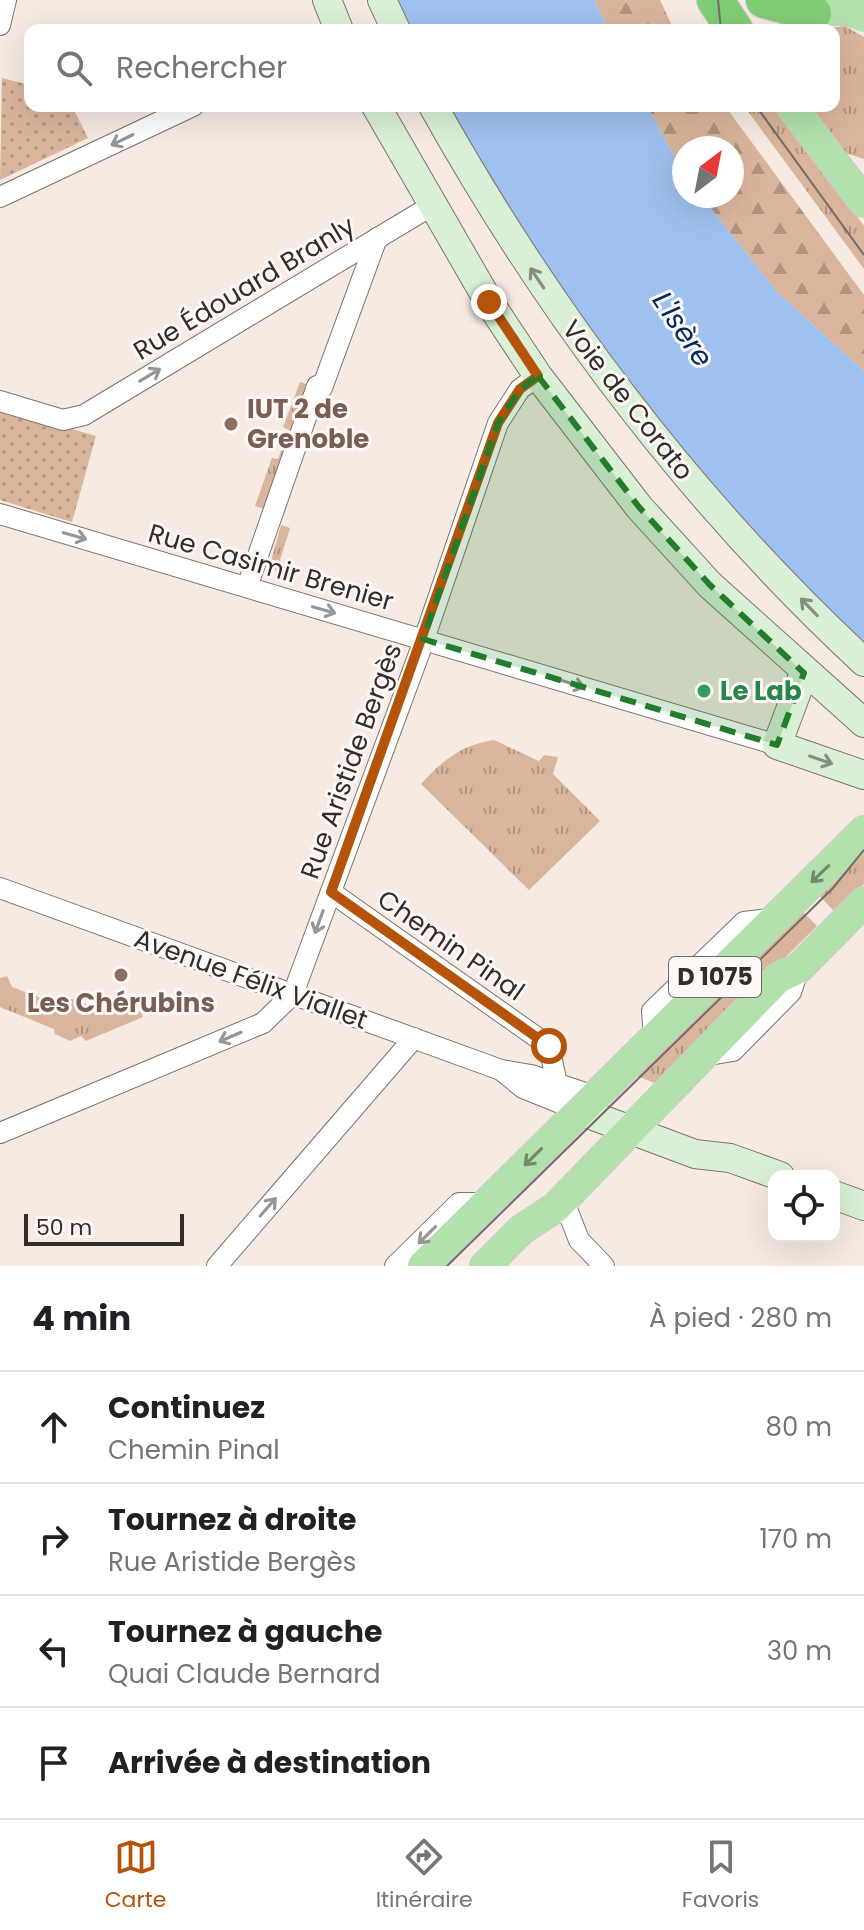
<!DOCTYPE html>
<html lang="fr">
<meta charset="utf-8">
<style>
body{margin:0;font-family:Poppins,sans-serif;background:#f6f6f6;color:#202124}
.controls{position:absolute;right:24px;bottom:24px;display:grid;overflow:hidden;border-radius:16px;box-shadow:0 8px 32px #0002}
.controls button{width:72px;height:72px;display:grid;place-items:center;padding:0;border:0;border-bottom:2px solid #e0e0e0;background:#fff;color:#202124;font:40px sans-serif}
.compass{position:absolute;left:672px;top:136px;width:72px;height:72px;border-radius:50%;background:#fff;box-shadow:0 8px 32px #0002;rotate:32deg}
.scale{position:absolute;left:24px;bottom:20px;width:160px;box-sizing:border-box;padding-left:8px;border:4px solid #322d2b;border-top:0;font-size:22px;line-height:28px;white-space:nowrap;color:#322d2b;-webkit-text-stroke:6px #fdf8f5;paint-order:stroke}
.stop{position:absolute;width:24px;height:24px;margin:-18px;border:6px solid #b45309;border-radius:50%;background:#fff}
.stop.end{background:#b45309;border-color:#fff;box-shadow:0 2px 8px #0008}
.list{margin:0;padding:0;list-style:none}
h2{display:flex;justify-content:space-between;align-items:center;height:104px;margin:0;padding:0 32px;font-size:34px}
h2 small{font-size:26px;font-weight:400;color:#757577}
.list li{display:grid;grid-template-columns:52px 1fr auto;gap:24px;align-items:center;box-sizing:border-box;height:112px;padding:0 32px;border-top:2px solid #e0e0e0}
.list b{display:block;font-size:30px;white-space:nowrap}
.list p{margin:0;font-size:26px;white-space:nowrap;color:#757577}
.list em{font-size:26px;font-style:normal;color:#757577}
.icon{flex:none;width:44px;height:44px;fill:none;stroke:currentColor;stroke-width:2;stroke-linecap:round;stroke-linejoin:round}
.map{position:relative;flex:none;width:864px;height:1266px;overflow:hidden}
.search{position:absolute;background:#fff;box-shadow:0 8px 32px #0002;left:24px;right:24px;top:24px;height:88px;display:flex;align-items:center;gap:20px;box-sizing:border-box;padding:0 28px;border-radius:16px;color:#757577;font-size:30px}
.sheet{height:552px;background:#fff}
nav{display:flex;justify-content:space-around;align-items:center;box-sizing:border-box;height:112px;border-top:2px solid #e0e0e0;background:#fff;font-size:22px;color:#757577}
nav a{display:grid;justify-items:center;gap:4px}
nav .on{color:#b45309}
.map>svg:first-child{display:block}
.grass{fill:url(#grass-tufts)}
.forest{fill:url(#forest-firs)}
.park{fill:url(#park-dots)}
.water{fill:#9fc1ef}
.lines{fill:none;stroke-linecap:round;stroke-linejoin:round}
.street-casing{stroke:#7d736c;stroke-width:22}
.secondary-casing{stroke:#7d736c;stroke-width:30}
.primary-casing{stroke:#cecdcc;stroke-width:32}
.highway-casing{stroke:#cecdcc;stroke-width:38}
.street{stroke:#fff;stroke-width:20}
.secondary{stroke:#d9f0d6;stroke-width:28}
.primary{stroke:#b3e1ad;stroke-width:30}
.highway{stroke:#81cd76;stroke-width:36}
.tram{stroke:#736c68;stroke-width:2}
.oneway{stroke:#989695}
.oneway2{stroke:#868e80}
.oneway3{stroke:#72876c}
.route{stroke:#b45309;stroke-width:10}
.marked{fill:#217c2b;fill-opacity:0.2;stroke:#217c2b;stroke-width:6;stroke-dasharray:16 10;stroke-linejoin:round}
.education-dot{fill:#8d6e63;stroke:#fdf8f5;stroke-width:3}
.leisure-dot{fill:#2e9e5b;stroke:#fdf8f5;stroke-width:3}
.labels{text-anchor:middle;stroke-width:6;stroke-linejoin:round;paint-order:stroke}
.shield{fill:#fdf8f5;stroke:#6f6a68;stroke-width:2}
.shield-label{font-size:24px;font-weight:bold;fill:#322d2b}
.street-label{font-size:26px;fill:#322d2b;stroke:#fdf8f5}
.education-label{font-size:26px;font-weight:bold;fill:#785e54;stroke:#fdf8f5;text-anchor:start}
.leisure-label{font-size:26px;font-weight:bold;fill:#27864d;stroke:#fdf8f5;text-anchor:start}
.water-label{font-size:28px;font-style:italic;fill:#002a60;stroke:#fdf8f5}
</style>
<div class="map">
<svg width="864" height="1266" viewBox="0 0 864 1266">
<defs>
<pattern id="grass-tufts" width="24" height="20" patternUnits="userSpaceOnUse" patternTransform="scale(2)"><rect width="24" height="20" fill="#dab59d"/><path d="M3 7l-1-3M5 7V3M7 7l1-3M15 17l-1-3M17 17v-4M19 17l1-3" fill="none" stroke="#b19480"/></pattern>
<pattern id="forest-firs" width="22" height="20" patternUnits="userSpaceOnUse" patternTransform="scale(2)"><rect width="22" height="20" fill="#dab59d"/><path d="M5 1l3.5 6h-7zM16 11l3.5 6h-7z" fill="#b19480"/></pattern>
<pattern id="park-dots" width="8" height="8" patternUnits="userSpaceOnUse" patternTransform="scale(2)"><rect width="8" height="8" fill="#dab59d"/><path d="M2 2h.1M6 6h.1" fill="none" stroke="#b19480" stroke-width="1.8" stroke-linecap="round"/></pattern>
</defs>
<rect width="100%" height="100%" fill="#f6eae2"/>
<g class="grass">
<path d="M845 26 864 37V159L842 152 807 106H834V30H816Z"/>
<path d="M744 106H777L864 226V269Z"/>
<path d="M300 382 309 385 264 509 255 506 272 458 278 459 289 430 283 427Z"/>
<path d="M281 525 290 528 280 560 289 577 277 574 271 561Z"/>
<path d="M494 740 539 761 544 755 558 757 553 774 600 821 529 890 421 784C443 760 461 745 494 740Z"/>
<path d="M864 845V884L834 911 814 890Z"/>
<path d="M800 909 817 926 657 1084 632 1074Z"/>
<path d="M7 976 12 987 65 1007 69 998 97 1008 100 1001 136 1015 140 1011 143 1017 86 1041 81 1036 70 1041 55 1034 54 1029 0 1007V978Z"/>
</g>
<g class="forest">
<path d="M594 0H660L674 30H609Z"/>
<path d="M647 106H725L864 295V371L777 292 701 196H732V148H684V174Z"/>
</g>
<g class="park">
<path d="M2 78 30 85V106H76L73 108 88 138 0 180Z"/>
<path d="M0 408 96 436 72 522 0 500Z"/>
</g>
<g class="water">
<path d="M394 0H594L609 30H405Z"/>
<path d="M441 106H647L684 174V196H701L777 292 864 371V649L765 552 634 400Z"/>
</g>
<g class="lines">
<g class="street-casing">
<g id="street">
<path d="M0 25 6 0"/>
<path d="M0 197 193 106"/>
<path d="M322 388 377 238"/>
<path d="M0 401 63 420 84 415 431 206"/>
<path d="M0 514 777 745"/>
<path d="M247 587 317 386"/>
<path d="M0 888 501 1070 531 1075 594 1096"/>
<path d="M331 892 549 1046 557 1084"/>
<path d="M654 1036 652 1011 744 922 776 918"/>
<path d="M703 1056 733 1051 791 992 799 968"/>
<path d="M501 1070 523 1088 580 1111"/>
<path d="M0 1133 263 1023 293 994 419 654 498 423 520 389 538 376"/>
<path d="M563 1199 579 1240 604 1266"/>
<path d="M217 1266 414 1038"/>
<path d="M395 1266 459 1203H487"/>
</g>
</g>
<g class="secondary-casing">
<g id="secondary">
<path d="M327 0 339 30"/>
<path d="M382 0 396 30"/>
<path d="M376 106 489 302 538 376 639 507 710 585 864 723"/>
<path d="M433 106C548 312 691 501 864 662"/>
<path d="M804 673 777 745 864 775"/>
<path d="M580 1111 695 1154 730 1158 780 1176"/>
<path d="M834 1195 864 1206"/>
</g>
</g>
<g class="primary-casing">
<g id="primary">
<path d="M793 30C814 10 837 4 864 16"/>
<path d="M791 106 864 202"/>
<path d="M423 1266 864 831"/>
<path d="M485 1266 521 1230 556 1207 778 978 799 968 864 902"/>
</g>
</g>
<g class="highway-casing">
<g id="highway">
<path d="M715 0 735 30"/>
<path d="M764 0 813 13"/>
</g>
</g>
<use href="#street" class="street"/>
<use href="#secondary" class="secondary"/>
<use href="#primary" class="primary"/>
<use href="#highway" class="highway"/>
<g class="tram">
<path d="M718 0 721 30"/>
<path d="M756 106 864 255"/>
<path d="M447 1266 833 888 864 850"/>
</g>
</g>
<defs><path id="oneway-shaft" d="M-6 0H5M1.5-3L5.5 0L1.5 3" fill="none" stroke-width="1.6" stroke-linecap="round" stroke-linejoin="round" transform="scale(2)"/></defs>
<g class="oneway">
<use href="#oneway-shaft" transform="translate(122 140) rotate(154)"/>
<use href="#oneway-shaft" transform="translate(150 375) rotate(-31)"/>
<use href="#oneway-shaft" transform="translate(75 536) rotate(16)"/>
<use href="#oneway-shaft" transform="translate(324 610) rotate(16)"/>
<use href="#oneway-shaft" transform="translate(573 684) rotate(17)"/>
<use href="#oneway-shaft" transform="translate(319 922) rotate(110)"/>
<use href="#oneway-shaft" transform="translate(230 1037) rotate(157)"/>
<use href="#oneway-shaft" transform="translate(268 1207) rotate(-49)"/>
<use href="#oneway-shaft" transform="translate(427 1235) rotate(135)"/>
</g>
<g class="oneway2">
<use href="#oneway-shaft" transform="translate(537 278) rotate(-124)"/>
<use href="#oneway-shaft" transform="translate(809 607) rotate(-134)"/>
<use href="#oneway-shaft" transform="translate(821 760) rotate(19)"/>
</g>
<g class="oneway3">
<use href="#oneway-shaft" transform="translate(820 874) rotate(136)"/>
<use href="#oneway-shaft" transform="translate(533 1157) rotate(135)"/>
</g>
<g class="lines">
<path class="route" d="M489 302 538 376 520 389 498 423 331 892 549 1046"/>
</g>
<path class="marked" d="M538 376 639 507 710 585 804 673 777 745 423 639 498 423 520 389Z"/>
<g class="education-dot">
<circle cx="231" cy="424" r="8"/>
<circle cx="121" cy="975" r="8"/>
</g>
<circle class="leisure-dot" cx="704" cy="691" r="8"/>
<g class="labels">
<rect class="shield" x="669" y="957" width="92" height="40" rx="6"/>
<g class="shield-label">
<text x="715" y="985">D 1075</text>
</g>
<g class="street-label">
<text transform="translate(244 288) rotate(-31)" y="9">Rue Édouard Branly</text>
<text transform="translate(628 400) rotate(52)" y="9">Voie de Corato</text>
<text transform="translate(271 567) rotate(16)" y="9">Rue Casimir Brenier</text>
<text transform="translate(351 761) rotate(-70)" y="9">Rue Aristide Bergès</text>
<text transform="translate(451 945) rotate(35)" y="9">Chemin Pinal</text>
<text transform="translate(251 979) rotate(20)" y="9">Avenue Félix Viallet</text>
</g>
<g class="education-label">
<text x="247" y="418">IUT 2 de<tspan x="247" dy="30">Grenoble</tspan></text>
<text x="121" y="1012" text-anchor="middle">Les Chérubins</text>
</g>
<g class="leisure-label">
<text x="720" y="700">Le Lab</text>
</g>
<g class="water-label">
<text transform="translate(683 329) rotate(56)" y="10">L'Isère</text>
</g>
</g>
</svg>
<div class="controls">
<button><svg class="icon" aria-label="locate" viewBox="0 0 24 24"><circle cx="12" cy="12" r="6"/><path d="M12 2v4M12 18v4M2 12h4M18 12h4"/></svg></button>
</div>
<svg class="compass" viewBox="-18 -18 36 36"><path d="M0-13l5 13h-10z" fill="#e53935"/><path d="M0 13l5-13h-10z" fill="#757577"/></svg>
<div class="scale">50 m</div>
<div class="stop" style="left:549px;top:1046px"></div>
<div class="stop end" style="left:489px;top:302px"></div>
<div class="search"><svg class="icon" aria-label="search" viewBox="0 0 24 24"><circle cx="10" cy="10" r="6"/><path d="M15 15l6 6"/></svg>Rechercher</div>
</div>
<section class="sheet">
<h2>4 min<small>À pied · 280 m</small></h2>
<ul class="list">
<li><svg class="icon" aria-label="ahead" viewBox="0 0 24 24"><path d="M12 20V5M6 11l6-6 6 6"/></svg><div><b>Continuez</b><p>Chemin Pinal</p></div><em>80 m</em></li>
<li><svg class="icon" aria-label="right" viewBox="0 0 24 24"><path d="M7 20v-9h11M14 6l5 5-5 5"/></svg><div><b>Tournez à droite</b><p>Rue Aristide Bergès</p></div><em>170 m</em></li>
<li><svg class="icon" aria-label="left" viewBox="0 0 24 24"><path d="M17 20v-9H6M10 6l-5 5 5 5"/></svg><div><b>Tournez à gauche</b><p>Quai Claude Bernard</p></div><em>30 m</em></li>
<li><svg class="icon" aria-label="arrive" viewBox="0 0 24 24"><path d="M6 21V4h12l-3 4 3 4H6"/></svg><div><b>Arrivée à destination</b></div></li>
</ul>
</section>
<nav>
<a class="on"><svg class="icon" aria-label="map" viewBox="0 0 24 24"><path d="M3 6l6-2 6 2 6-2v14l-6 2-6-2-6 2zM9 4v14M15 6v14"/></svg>Carte</a>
<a><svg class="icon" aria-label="directions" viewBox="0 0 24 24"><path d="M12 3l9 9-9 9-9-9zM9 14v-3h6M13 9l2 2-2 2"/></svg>Itinéraire</a>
<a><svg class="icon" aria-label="saved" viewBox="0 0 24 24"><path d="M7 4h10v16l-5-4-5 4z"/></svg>Favoris</a>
</nav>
